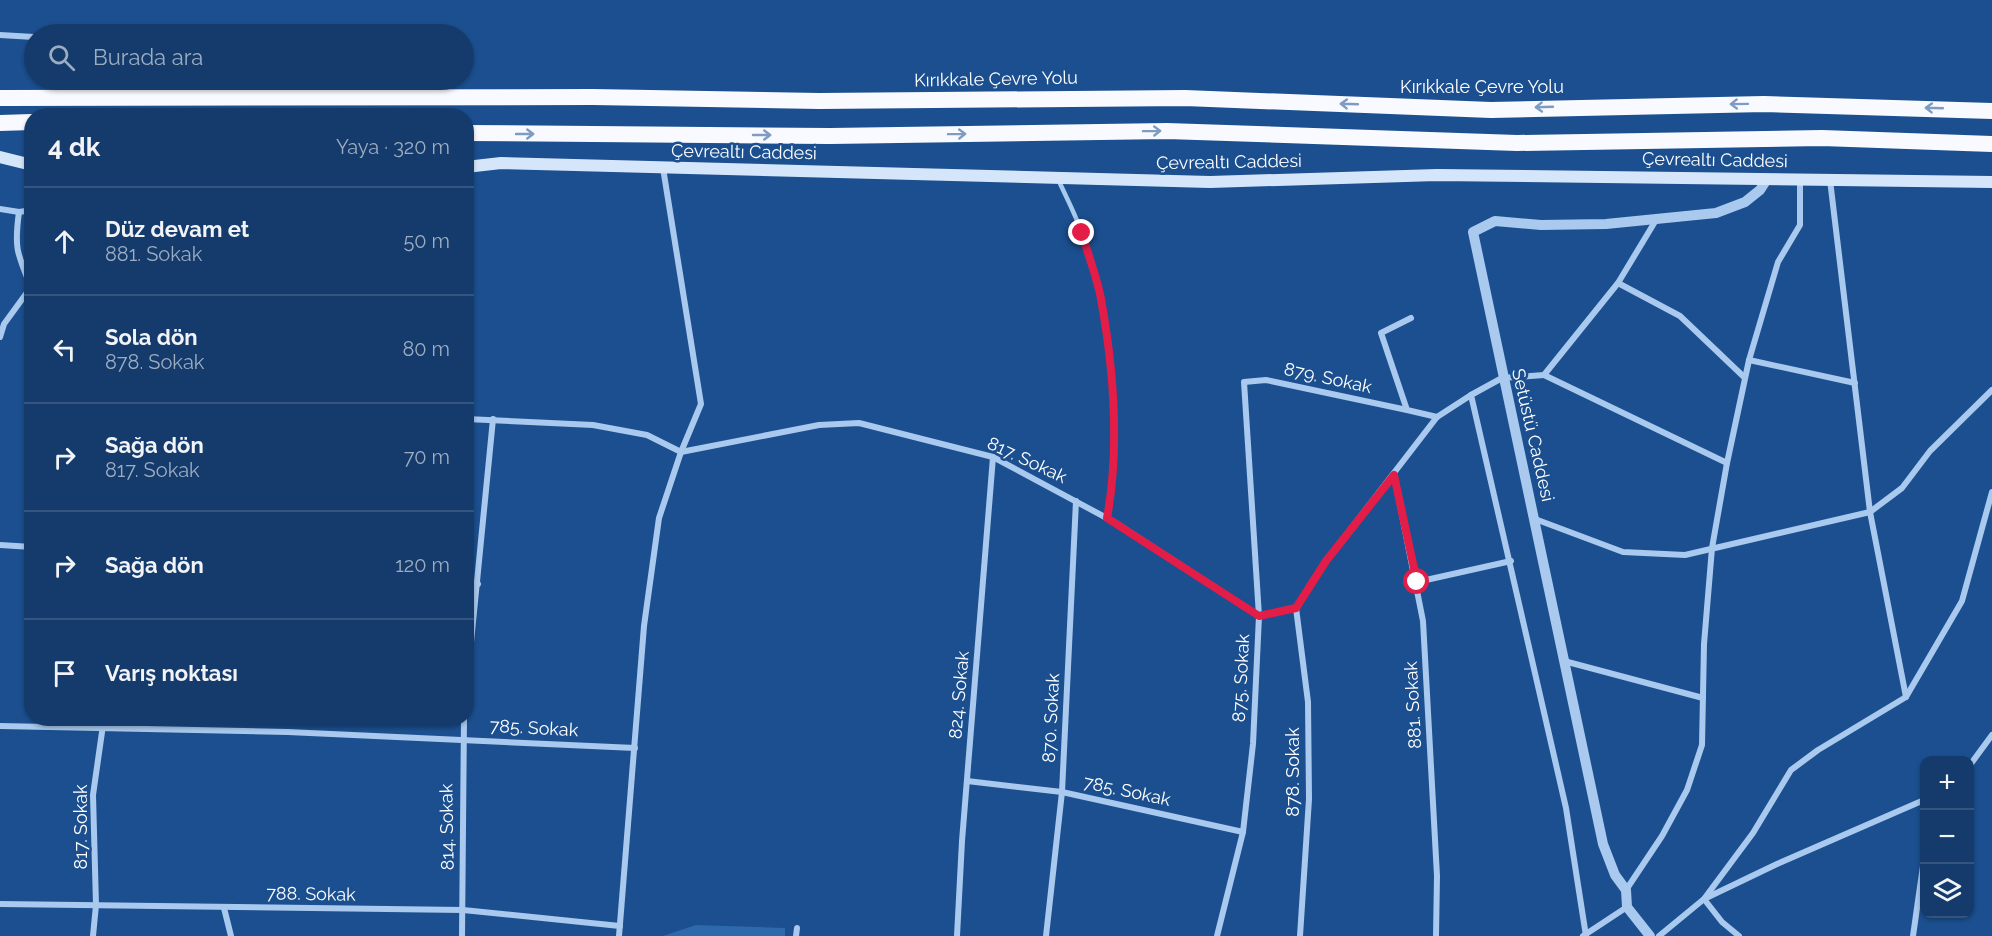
<!DOCTYPE html>
<html lang="tr">
<meta charset="utf-8">
<style>
body{margin:0;font-family:Raleway,sans-serif;background:#214673;color:#f1f3f6}
.controls{position:absolute;right:18px;bottom:18px;display:grid;overflow:hidden;border-radius:12px;box-shadow:0 2px 4px #0004}
.controls button{width:54px;height:54px;display:grid;place-items:center;padding:0;border:0;border-bottom:2px solid #33557e;background:#143b6b;color:#f1f3f6;font:30px sans-serif}
.stop{position:absolute;width:18px;height:18px;margin:-14px;border:4px solid #e11d48;border-radius:50%;background:#fff}
.stop.end{background:#e11d48;border-color:#fff;box-shadow:0 2px 6px #0008}
.list{margin:0;padding:0;list-style:none}
h2{display:flex;justify-content:space-between;align-items:center;height:78px;margin:0;padding:0 24px;font-size:26px}
h2 small{font-size:20px;font-weight:400;color:#9dadc1}
.list li{display:grid;grid-template-columns:39px 1fr auto;gap:18px;align-items:center;box-sizing:border-box;height:108px;padding:0 24px;border-top:2px solid #33557e}
.list b{display:block;font-size:22px;white-space:nowrap}
.list p{margin:0;font-size:20px;white-space:nowrap;color:#9dadc1}
.list em{font-size:20px;font-style:normal;color:#9dadc1}
.icon{flex:none;width:33px;height:33px;fill:none;stroke:currentColor;stroke-width:2;stroke-linecap:round;stroke-linejoin:round}
.map{position:relative;flex:none;width:1992px;height:936px;overflow:hidden}
.search{position:absolute;background:#143b6b;box-shadow:0 2px 4px #0004;left:24px;top:24px;width:450px;height:66px;display:flex;align-items:center;gap:15px;box-sizing:border-box;padding:0 21px;border-radius:33px;color:#9dadc1;font-size:22px}
.panel{position:absolute;background:#143b6b;box-shadow:0 2px 4px #0004;left:24px;top:108px;width:450px;height:618px;border-radius:24px}
.map>svg:first-child{display:block}
.green{fill:#2e69ad}
.lines{fill:none;stroke-linecap:round;stroke-linejoin:round}
.service{stroke:#a9c9ee;stroke-width:4.5}
.minor{stroke:#a9c9ee;stroke-width:6}
.tertiary{stroke:#a9c9ee;stroke-width:10}
.secondary{stroke:#d6e6fa;stroke-width:12}
.trunk{stroke:#f8faff;stroke-width:16}
.oneway{stroke:#7e9cc1}
.route{stroke:#e11d48;stroke-width:8}
.labels{text-anchor:middle;stroke-width:5;stroke-linejoin:round;paint-order:stroke}
.street-label{font-size:18px;fill:#fff;stroke:#1b4f8f}
</style>
<div class="map">
<svg width="1992" height="936" viewBox="0 0 1992 936">
<rect width="100%" height="100%" fill="#1b4f8f"/>
<path class="green" d="M696 925 785 928V936H663Z"/>
<g class="lines">
<path class="service" d="M1058 179C1066 197 1076 215 1082 234 1111 315 1123 433 1107 518"/>
<g class="minor">
<path d="M60 34H77"/>
<path d="M0 35 34 37"/>
<path d="M193 80V97"/>
<path d="M1830 180 1870 512 1906 697"/>
<path d="M0 209 19 212 32 210"/>
<path d="M1618 283 1680 316 1744 377"/>
<path d="M1411 318 1381 333 1407 410 1437 417"/>
<path d="M0 337 4 324 31 287C17 253 14 248 19 212"/>
<path d="M1749 360 1855 383"/>
<path d="M1544 375 1727 463"/>
<path d="M466 419 593 425 647 435 681 452 819 425 859 423 993 457 1116 523 1259 616"/>
<path d="M1394 475 1423 621 1437 876 1436 936"/>
<path d="M1535 519 1623 552 1685 555 1870 512 1902 488 1930 451 1992 390"/>
<path d="M0 545 32 547"/>
<path d="M1417 582 1511 561"/>
<path d="M466 583 478 584"/>
<path d="M1296 608 1308 702 1309 799 1300 936"/>
<path d="M1259 616 1296 608 1326 561 1437 417 1471 395"/>
<path d="M1564 661 1703 698"/>
<path d="M466 693 493 419"/>
<path d="M0 726 288 732 635 748"/>
<path d="M1970 765 1992 735"/>
<path d="M967 781 1062 792 1243 832"/>
<path d="M1626 890 1662 836 1687 790 1702 745 1704 644 1712 548 1727 463 1749 360 1778 262 1800 225V180"/>
<path d="M0 904 463 910 620 926"/>
<path d="M224 908 231 936"/>
<path d="M93 936 96 905 93 795 104 718"/>
<path d="M462 936 464 718"/>
<path d="M619 936 644 626 659 518 681 452 701 404 663 168"/>
<path d="M796 936 797 928"/>
<path d="M957 936 962 841 993 457"/>
<path d="M1046 936 1062 792 1076 501"/>
<path d="M1217 936 1243 832 1253 744 1259 616 1244 382 1266 380 1407 410"/>
<path d="M1583 936 1627 907"/>
<path d="M1586 936 1566 808 1471 395 1502 378 1544 375 1618 283 1656 220"/>
<path d="M1659 936 1704 899 1753 833 1791 770 1818 750 1906 697 1962 601 1992 492"/>
<path d="M1739 936 1722 922 1704 899 1777 864 1924 800"/>
<path d="M1913 936 1924 859"/>
</g>
<path class="tertiary" d="M1650 936 1627 907 1626 890 1615 875 1603 844 1473 232 1495 221 1541 225 1606 224 1716 213 1745 202 1760 190 1767 179"/>
<g class="secondary">
<path d="M0 157 32 165"/>
<path d="M466 167 501 163 1210 182 1437 175 1992 182"/>
</g>
<g class="trunk">
<path d="M0 98 593 97 819 101 1185 98 1491 110 1764 104 1992 111"/>
<path d="M0 123 32 122"/>
<path d="M466 133 830 136 1167 131 1517 143 1822 138 1992 144"/>
</g>
</g>
<defs><path id="oneway-shaft" d="M-6 0H5M1.5-3L5.5 0L1.5 3" fill="none" stroke-width="1.6" stroke-linecap="round" stroke-linejoin="round" transform="scale(1.5)"/></defs>
<g class="oneway">
<use href="#oneway-shaft" transform="translate(1349 104) rotate(-178)"/>
<use href="#oneway-shaft" transform="translate(1739 104) rotate(179)"/>
<use href="#oneway-shaft" transform="translate(1544 107) rotate(178)"/>
<use href="#oneway-shaft" transform="translate(1934 108) rotate(-178)"/>
<use href="#oneway-shaft" transform="translate(1152 131) rotate(-1)"/>
<use href="#oneway-shaft" transform="translate(525 134)"/>
<use href="#oneway-shaft" transform="translate(957 134) rotate(-1)"/>
<use href="#oneway-shaft" transform="translate(762 135)"/>
</g>
<g class="lines">
<path class="route" d="M1082 233C1088 255 1097 277 1101 299 1114 371 1120 447 1107 518L1259 616 1296 608 1326 561 1394 475 1417 582"/>
</g>
<g class="labels">
<g class="street-label">
<text transform="translate(996 79) rotate(-1)" y="6">Kırıkkale Çevre Yolu</text>
<text x="1482" y="93">Kırıkkale Çevre Yolu</text>
<text transform="translate(744 152) rotate(1)" y="6">Çevrealtı Caddesi</text>
<text transform="translate(1715 160) rotate(1)" y="6">Çevrealtı Caddesi</text>
<text transform="translate(1229 162) rotate(-1)" y="6">Çevrealtı Caddesi</text>
<text transform="translate(1328 378) rotate(12)" y="6">879. Sokak</text>
<text transform="translate(1533 435) rotate(77)" y="6">Setüstü Caddesi</text>
<text transform="translate(1027 460) rotate(25)" y="6">817. Sokak</text>
<text transform="translate(1241 678) rotate(-87)" y="6">875. Sokak</text>
<text transform="translate(959 695) rotate(-85)" y="6">824. Sokak</text>
<text transform="translate(1413 705) rotate(-93)" y="6">881. Sokak</text>
<text transform="translate(1051 718) rotate(-87)" y="6">870. Sokak</text>
<text transform="translate(534 728) rotate(3)" y="6">785. Sokak</text>
<text transform="translate(1293 772) rotate(-90)" y="6">878. Sokak</text>
<text transform="translate(1127 791) rotate(12)" y="6">785. Sokak</text>
<text transform="translate(81 827) rotate(-90)" y="6">817. Sokak</text>
<text transform="translate(447 827) rotate(-91)" y="6">814. Sokak</text>
<text transform="translate(311 894) rotate(1)" y="6">788. Sokak</text>
</g>
</g>
</svg>
<div class="controls">
<button>+</button>
<button>−</button>
<button><svg class="icon" aria-label="layers" viewBox="0 0 24 24"><path d="M12 4l9 5-9 5-9-5zM3 14l9 5 9-5"/></svg></button>
</div>
<div class="stop" style="left:1417px;top:582px"></div>
<div class="stop end" style="left:1082px;top:233px"></div>
<div class="search"><svg class="icon" aria-label="search" viewBox="0 0 24 24"><circle cx="10" cy="10" r="6"/><path d="M15 15l6 6"/></svg>Burada ara</div>
<section class="panel">
<h2>4 dk<small>Yaya · 320 m</small></h2>
<ul class="list">
<li><svg class="icon" aria-label="ahead" viewBox="0 0 24 24"><path d="M12 20V5M6 11l6-6 6 6"/></svg><div><b>Düz devam et</b><p>881. Sokak</p></div><em>50 m</em></li>
<li><svg class="icon" aria-label="left" viewBox="0 0 24 24"><path d="M17 20v-9H6M10 6l-5 5 5 5"/></svg><div><b>Sola dön</b><p>878. Sokak</p></div><em>80 m</em></li>
<li><svg class="icon" aria-label="right" viewBox="0 0 24 24"><path d="M7 20v-9h11M14 6l5 5-5 5"/></svg><div><b>Sağa dön</b><p>817. Sokak</p></div><em>70 m</em></li>
<li><svg class="icon" aria-label="right" viewBox="0 0 24 24"><path d="M7 20v-9h11M14 6l5 5-5 5"/></svg><div><b>Sağa dön</b></div><em>120 m</em></li>
<li><svg class="icon" aria-label="arrive" viewBox="0 0 24 24"><path d="M6 21V4h12l-3 4 3 4H6"/></svg><div><b>Varış noktası</b></div></li>
</ul>
</section>
</div>
